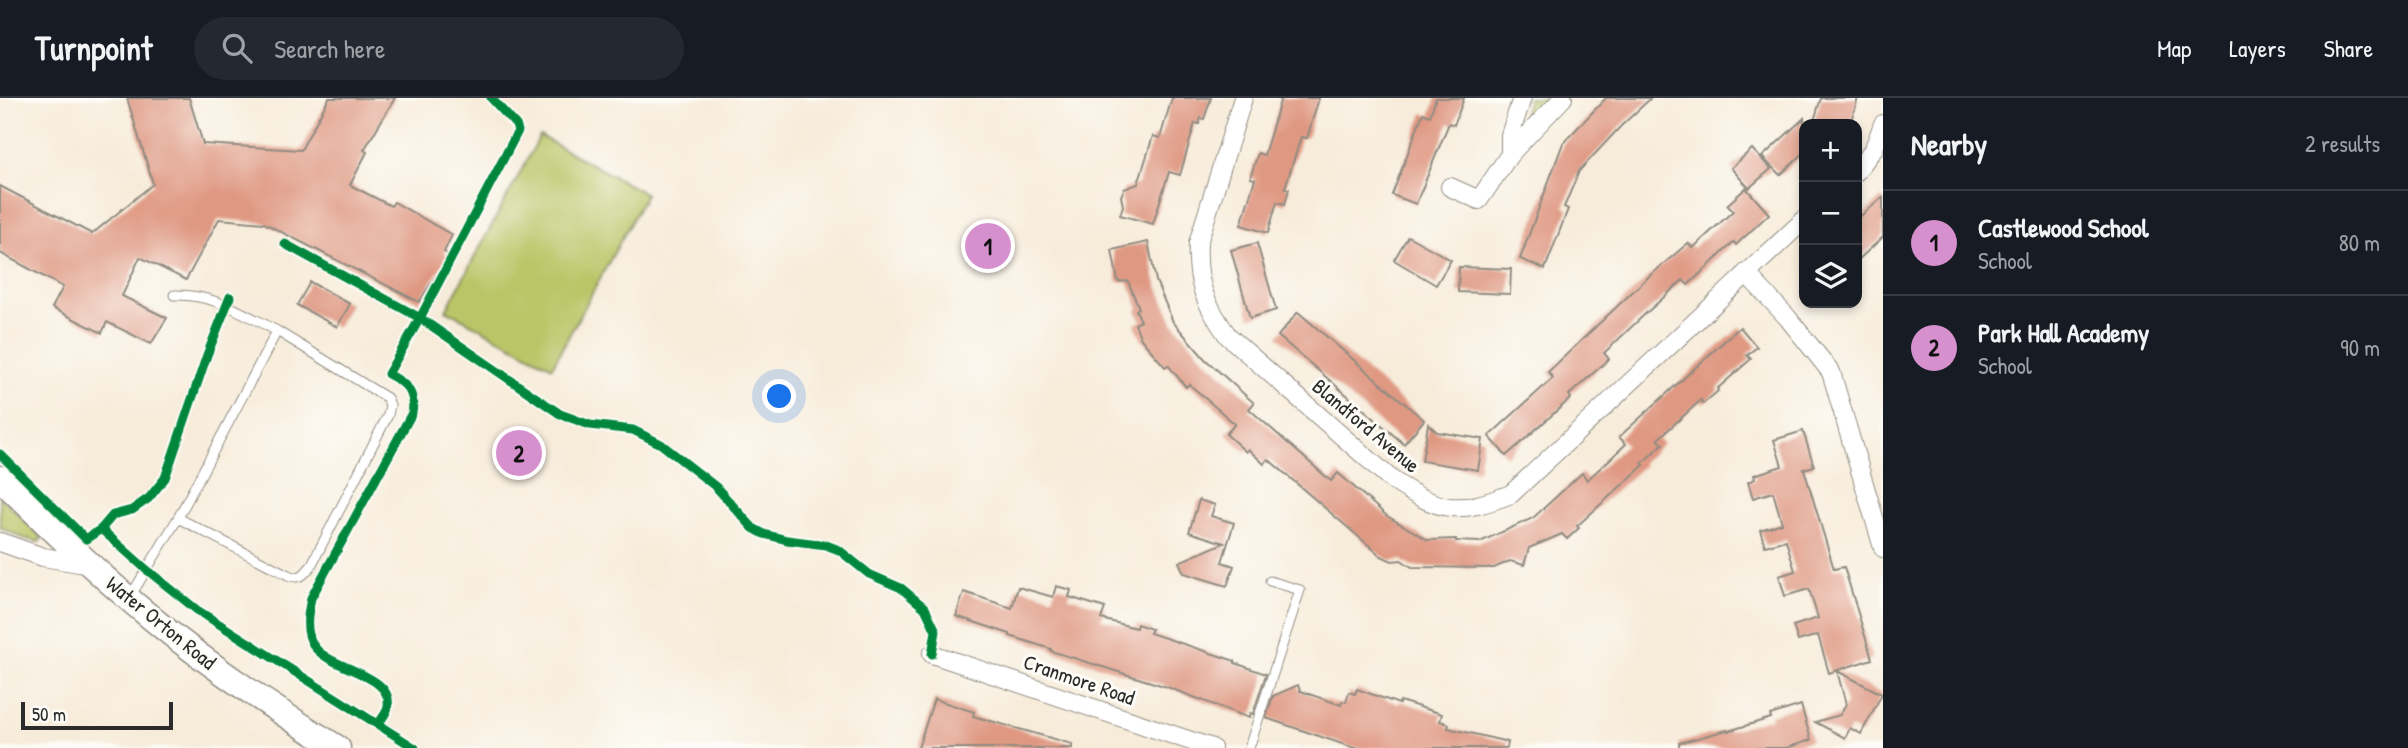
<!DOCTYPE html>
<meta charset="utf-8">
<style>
body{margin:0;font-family:"Patrick Hand",sans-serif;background:#242831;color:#f1f3f6}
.controls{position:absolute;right:21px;top:21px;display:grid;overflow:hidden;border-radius:14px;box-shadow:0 4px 10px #0003}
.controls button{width:63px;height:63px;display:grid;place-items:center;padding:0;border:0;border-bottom:2px solid #363941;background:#171b24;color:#f1f3f6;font:35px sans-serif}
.scale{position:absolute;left:21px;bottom:18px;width:152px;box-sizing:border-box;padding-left:7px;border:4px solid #2b2b2b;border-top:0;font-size:19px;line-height:24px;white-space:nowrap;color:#2b2b2b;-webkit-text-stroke:5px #fdfcf7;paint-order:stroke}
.you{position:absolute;left:780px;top:299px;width:24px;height:24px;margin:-18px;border:5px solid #fff;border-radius:50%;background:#1a73e8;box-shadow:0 0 0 10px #1a73e833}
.badge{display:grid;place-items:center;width:46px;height:46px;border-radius:50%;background:#d690ce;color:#111;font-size:23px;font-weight:700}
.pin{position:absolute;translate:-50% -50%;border:4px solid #fff;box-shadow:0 2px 7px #0006}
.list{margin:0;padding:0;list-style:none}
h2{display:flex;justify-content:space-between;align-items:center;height:91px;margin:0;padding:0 28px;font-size:30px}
h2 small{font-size:23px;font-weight:400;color:#9ea1a6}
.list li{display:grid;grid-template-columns:46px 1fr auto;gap:21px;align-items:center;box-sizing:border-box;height:105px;padding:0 28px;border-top:2px solid #363941}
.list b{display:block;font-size:26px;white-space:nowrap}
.list p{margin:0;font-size:23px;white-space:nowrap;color:#9ea1a6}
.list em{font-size:23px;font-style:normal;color:#9ea1a6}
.icon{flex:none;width:38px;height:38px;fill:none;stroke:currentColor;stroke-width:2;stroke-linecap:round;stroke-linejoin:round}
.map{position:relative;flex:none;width:1883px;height:650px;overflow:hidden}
header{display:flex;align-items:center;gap:42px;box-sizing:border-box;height:98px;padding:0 35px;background:#171b24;border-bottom:2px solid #363941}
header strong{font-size:33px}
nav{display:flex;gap:38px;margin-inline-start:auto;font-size:24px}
.search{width:490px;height:63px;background:#242831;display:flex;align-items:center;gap:18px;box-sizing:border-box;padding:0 24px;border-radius:38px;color:#9ea1a6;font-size:26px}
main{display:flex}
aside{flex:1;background:#171b24}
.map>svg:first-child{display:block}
.green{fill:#b9c566;stroke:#727848;stroke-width:2}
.building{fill:#df9882}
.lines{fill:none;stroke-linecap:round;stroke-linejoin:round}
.lane-casing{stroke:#918c82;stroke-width:11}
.street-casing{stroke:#918c82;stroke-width:20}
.secondary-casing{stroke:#918c82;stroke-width:27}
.lane{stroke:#fff;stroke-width:9}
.street{stroke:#fff;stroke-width:18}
.secondary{stroke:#fff;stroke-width:24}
.cycleway-casing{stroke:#fdfcf7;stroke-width:13}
.cycleway{stroke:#00873e;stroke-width:9}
.labels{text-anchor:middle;stroke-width:6;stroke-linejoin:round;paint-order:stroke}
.street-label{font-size:21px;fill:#2b2b2b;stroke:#fdfcf7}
</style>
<header>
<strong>Turnpoint</strong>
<div class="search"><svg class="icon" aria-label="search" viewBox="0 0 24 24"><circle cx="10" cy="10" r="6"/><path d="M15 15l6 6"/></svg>Search here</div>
<nav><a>Map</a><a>Layers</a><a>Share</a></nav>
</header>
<main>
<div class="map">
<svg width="1883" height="650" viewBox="0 0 1883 650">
<rect width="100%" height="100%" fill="#fdfcf7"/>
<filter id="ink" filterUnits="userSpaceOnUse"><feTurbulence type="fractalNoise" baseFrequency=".0143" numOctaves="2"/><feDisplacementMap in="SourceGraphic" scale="14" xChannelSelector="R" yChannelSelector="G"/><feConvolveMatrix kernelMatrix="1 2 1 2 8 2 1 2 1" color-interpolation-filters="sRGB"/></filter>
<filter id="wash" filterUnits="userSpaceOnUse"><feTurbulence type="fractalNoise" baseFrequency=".00686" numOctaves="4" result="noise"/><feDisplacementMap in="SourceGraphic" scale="28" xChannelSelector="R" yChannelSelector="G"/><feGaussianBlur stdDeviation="1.57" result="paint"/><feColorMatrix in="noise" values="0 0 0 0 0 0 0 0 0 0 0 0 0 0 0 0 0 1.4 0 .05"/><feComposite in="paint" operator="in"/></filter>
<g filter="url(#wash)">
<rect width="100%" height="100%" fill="#f7ecda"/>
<g class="green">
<path d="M1528 0H1556L1526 32 1519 33Z"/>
<path d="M540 38 646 96 552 269 446 212Z"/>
<path d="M0 398 42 440 39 444 23 440 0 429Z"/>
</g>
<g id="blocks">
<g class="building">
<path d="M127 0H189L203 46 301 52 329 0H395L364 52 367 54 350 87 391 108 394 104 452 137 444 154 449 157 419 204 264 125 219 121 186 182 140 159 122 198 167 220 151 246 107 224 102 235 52 210 63 189 0 155V88L92 136 153 86Z"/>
<path d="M1172 0H1211L1204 21 1201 20 1199 26 1195 25 1180 77 1169 74 1153 126 1120 117 1123 108 1121 98 1124 91 1138 86 1153 38 1160 40Z"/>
<path d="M1281 0H1319L1307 40 1301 39 1285 90 1289 91 1285 106 1277 104 1268 135 1241 127 1255 81 1250 80 1258 55 1264 57Z"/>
<path d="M1436 0H1464L1454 27 1449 25 1416 106 1392 97 1423 15 1430 18Z"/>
<path d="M1606 0H1651L1621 28 1579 73 1564 109 1568 111 1545 171 1520 161 1563 45Z"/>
<path d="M1821 0H1858L1850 26H1813Z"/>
<path d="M1804 20V55L1780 77 1762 59Z"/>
<path d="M1752 51 1771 71 1749 90 1731 70Z"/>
<path d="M1746 90 1769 116 1736 147 1734 144 1688 187 1683 182 1643 218 1604 255 1609 261 1569 297 1571 300 1506 358 1489 338 1553 280 1548 274 1646 181 1688 145 1693 150 1733 113 1727 107Z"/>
<path d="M1883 99V139L1857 163V121Z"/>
<path d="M1408 138 1451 162 1436 187 1394 162Z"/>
<path d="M1148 144 1156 183 1173 224 1205 261 1254 305 1249 311 1331 383 1338 375 1387 418 1428 442 1456 441V443L1480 444 1533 420 1582 375 1587 382 1607 364 1626 346 1619 339 1740 229 1757 249 1747 257 1751 261 1717 291 1718 293 1703 306 1701 302 1658 341 1663 346 1642 365 1644 367 1577 428 1579 430 1567 441 1562 436 1529 450 1524 467 1510 463 1494 470 1412 469 1401 462 1392 463 1381 458 1268 361 1264 366 1248 351 1246 354 1226 336 1235 326 1189 286 1186 289 1168 267 1165 269 1141 241 1135 226 1141 223 1136 212 1139 210 1128 183 1118 184 1112 152Z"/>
<path d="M1257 145 1276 212 1250 220 1231 152Z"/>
<path d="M1459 169 1511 171 1510 196 1458 194Z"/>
<path d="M310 184 350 206 337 229 297 207Z"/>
<path d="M1298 214 1424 322 1404 346 1278 238Z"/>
<path d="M1428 326 1437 334 1483 341 1478 372 1422 363Z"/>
<path d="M1803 333 1814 368 1804 371 1834 471 1844 469 1872 561 1829 575 1818 537 1798 543 1793 528 1818 520 1809 491 1785 498 1779 478 1795 473 1786 442 1765 448 1760 432 1782 425 1773 394 1753 400 1748 384 1755 381 1754 377 1782 368 1774 342Z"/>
<path d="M1199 402 1215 407 1211 418 1234 425 1222 464 1234 468 1227 488 1184 475 1179 464 1224 445 1189 434Z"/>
<path d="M1056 488 1071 492 1069 499 1105 510 1101 521 1136 530 1137 526 1152 531 1150 535 1235 563V565L1266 576 1253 616 1250 615 1249 620 1167 589 1051 553V551L1010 538V536L956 518 964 494 1012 510 1018 489 1053 499Z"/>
<path d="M1837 573 1882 596 1861 636 1850 630 1845 640 1815 624 1840 617 1846 606Z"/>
<path d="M1298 587 1300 593 1341 607 1342 603 1346 604 1349 594 1355 596 1357 591 1399 606 1400 603 1442 616 1440 623 1449 626 1448 630 1508 644 1507 650H1354L1266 620 1273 598Z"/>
<path d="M934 601 974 614 973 618 1072 646V650H918Z"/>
<path d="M1801 607 1811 642 1786 650H1679V645L1727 632 1728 633 1771 620 1770 617Z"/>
</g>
</g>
</g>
<g filter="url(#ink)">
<use href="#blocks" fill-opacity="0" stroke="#918c82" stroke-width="2"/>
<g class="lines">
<g class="lane-casing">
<g id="lane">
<path d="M174 197C214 196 243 215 277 233"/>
<path d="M130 499 178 420 277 233 387 300 390 307 388 317 311 468C304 477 300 482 288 477L178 420"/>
<path d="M1249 650 1300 492 1270 483"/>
</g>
</g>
<g class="street-casing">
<g id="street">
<path d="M1243 0 1198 145C1196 185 1205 206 1228 238L1392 382C1440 414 1457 417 1511 396L1804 122"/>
<path d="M1522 0 1510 37V56L1563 0"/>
<path d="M1857 73 1874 50 1883 26"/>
<path d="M1450 89 1479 102 1510 56"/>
<path d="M1746 175 1787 219 1831 274 1883 450"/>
<path d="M0 444 43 459 91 467"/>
<path d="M932 556 1212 650"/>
</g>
</g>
<g class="secondary-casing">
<path id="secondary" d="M0 380C48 428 97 475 149 518 208 567 272 610 338 650"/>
</g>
<use href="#lane" class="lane"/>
<use href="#street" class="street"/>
<use href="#secondary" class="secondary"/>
<g class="cycleway-casing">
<g id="cycleway">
<path d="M491 0 516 27 518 33 420 220 560 316 590 327 633 332 661 346 716 389 753 430 764 436 787 442 826 447 839 452 869 476 901 490 925 510 936 533 932 556"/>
<path d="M285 146 420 220 388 276C406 285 416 294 412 315L311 500C308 515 304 534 314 548 328 571 399 577 387 612 385 617 381 622 378 626"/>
<path d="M0 356 86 441 101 431 147 472 197 512 415 650"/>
<path d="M101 431 113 417 132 412 149 400 165 380 207 257 230 199"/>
</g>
</g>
<use href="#cycleway" class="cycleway"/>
</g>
</g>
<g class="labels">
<g class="street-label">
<text transform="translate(1366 328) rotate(40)" y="7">Blandford Avenue</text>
<text transform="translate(161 525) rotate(39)" y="7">Water Orton Road</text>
<text transform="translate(1079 582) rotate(19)" y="7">Cranmore Road</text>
</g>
</g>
</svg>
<div class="controls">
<button>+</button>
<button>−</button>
<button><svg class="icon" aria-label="layers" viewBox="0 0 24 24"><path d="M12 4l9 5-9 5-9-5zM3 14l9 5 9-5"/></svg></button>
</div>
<div class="scale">50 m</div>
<div class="you"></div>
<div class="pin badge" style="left:988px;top:148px">1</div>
<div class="pin badge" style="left:519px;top:355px">2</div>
</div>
<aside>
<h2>Nearby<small>2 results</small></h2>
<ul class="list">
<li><span class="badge">1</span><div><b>Castlewood School</b><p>School</p></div><em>80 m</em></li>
<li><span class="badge">2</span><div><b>Park Hall Academy</b><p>School</p></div><em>90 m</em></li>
</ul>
</aside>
</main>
